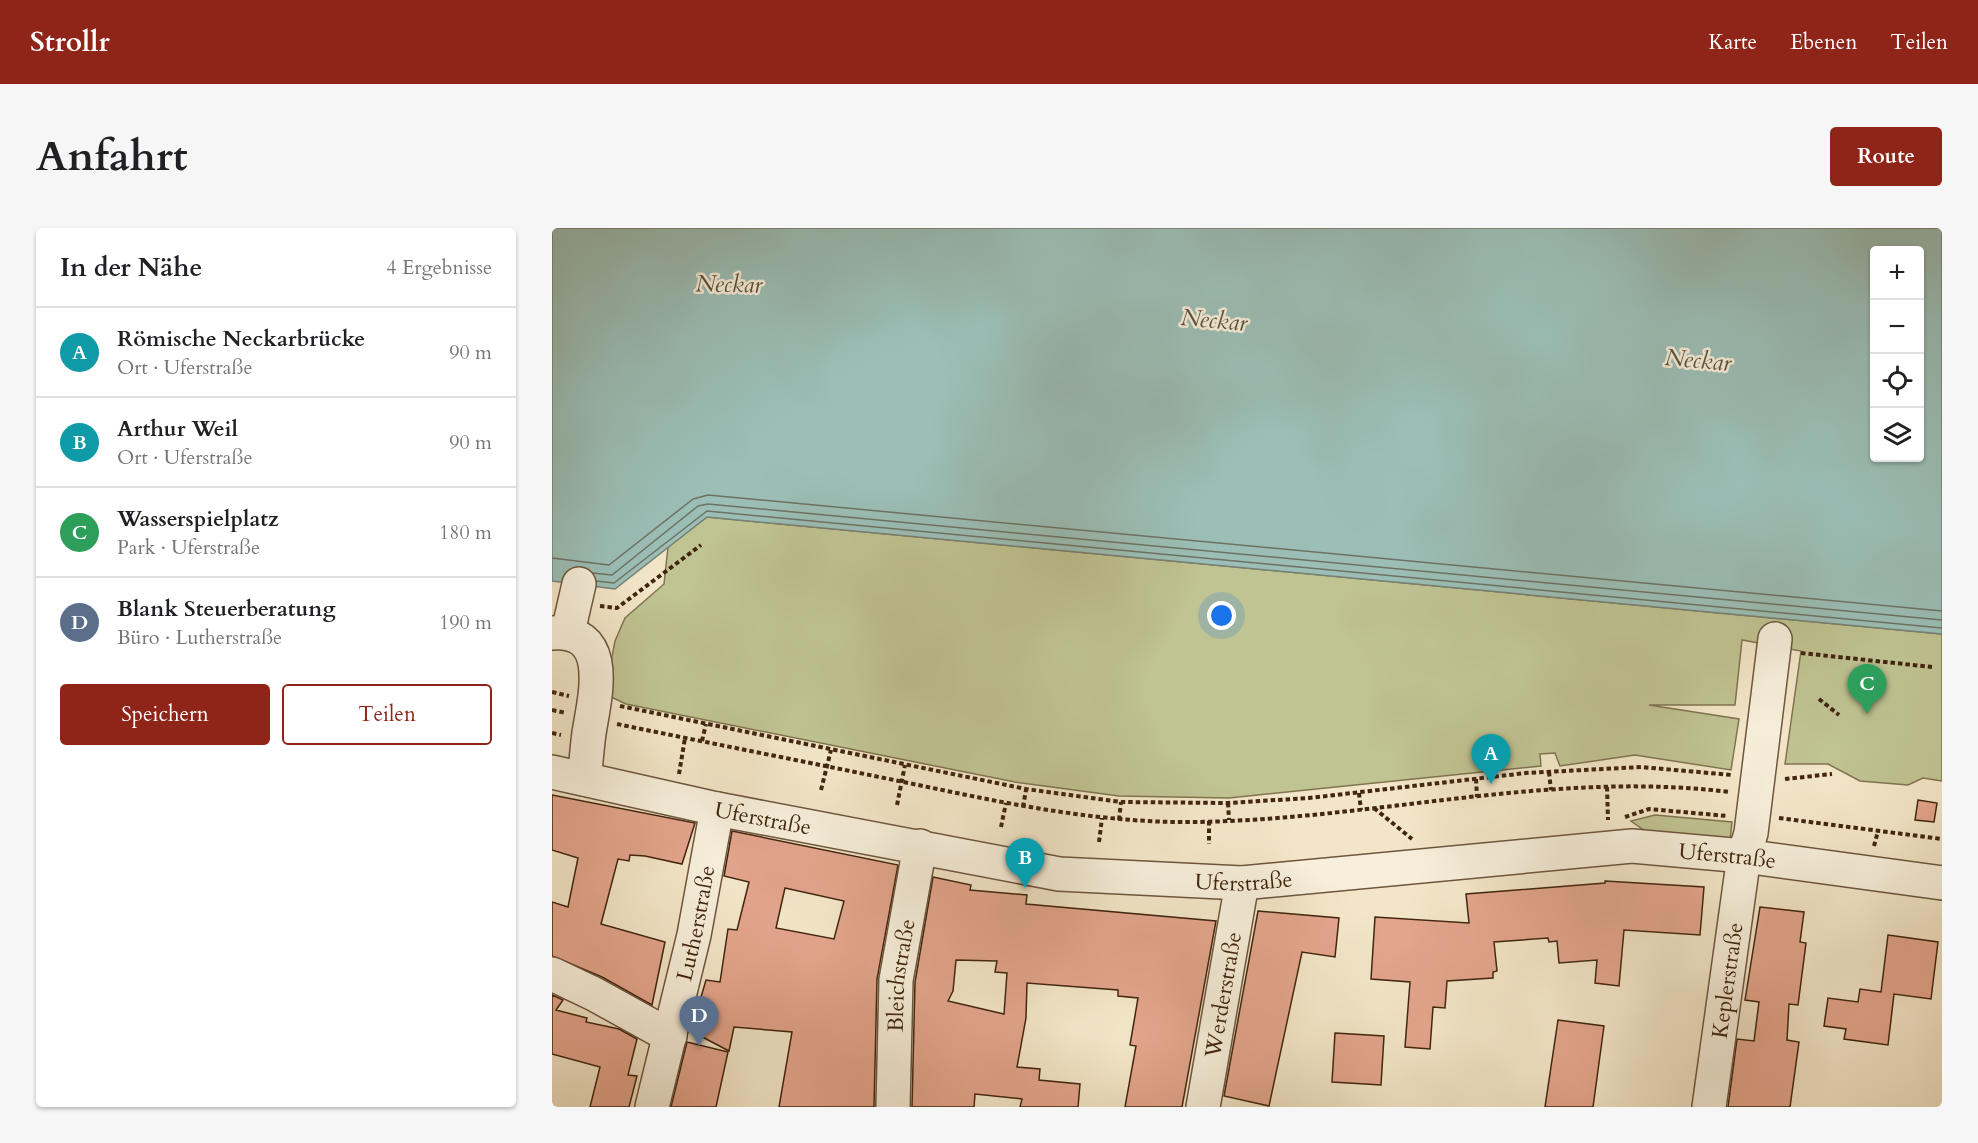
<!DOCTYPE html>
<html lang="de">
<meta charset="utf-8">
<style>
body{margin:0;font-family:Cardo,serif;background:#f6f6f6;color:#202124}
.controls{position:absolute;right:18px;top:18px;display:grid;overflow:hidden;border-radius:6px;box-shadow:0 2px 4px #0004}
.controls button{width:54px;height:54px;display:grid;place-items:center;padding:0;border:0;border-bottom:2px solid #e0e0e0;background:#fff;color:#202124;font:30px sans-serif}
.you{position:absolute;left:670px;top:388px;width:21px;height:21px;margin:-15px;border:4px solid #fff;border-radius:50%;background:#1a73e8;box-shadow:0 0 0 9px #1a73e833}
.badge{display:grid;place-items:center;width:39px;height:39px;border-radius:50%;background:#8f2418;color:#fff;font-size:20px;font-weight:700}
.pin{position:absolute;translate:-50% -50px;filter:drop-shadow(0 2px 3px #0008)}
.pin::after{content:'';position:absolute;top:32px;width:21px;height:18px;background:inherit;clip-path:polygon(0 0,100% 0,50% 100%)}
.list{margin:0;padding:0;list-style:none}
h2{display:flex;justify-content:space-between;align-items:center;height:78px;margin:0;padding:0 24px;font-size:26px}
h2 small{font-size:20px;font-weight:400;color:#757577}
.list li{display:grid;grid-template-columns:39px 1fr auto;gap:18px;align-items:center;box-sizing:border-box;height:90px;padding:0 24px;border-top:2px solid #e0e0e0}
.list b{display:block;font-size:22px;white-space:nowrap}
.list p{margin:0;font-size:20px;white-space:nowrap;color:#757577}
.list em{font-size:20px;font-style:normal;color:#757577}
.actions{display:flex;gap:12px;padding:18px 24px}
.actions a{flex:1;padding:14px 0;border:2px solid #8f2418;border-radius:6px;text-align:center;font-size:21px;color:#8f2418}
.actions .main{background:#8f2418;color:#fff}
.icon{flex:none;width:33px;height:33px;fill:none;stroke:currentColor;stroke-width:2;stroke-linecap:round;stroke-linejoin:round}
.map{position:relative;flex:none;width:1390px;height:879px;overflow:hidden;border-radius:6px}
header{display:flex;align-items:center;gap:36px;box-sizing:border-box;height:84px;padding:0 30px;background:#8f2418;color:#fff}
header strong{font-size:28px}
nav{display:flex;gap:33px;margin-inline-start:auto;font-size:21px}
.intro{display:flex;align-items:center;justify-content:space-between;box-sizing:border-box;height:144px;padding:0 36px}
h1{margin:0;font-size:42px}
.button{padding:15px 27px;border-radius:6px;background:#8f2418;color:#fff;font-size:21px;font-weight:700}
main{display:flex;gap:36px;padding:0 36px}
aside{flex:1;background:#fff;border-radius:6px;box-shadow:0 2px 4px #0004}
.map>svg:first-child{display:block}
.green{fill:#c0c392;stroke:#807450;stroke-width:1.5}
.water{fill:#9bbfb7;stroke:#778174;stroke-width:1.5;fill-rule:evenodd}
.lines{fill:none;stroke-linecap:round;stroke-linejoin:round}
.shore{stroke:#6e7263;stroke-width:1.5}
.building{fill:#e3a58c;stroke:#41250f;stroke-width:1.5;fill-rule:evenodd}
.minor-casing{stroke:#6e553d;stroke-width:36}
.path{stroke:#41250f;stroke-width:4;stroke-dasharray:4.5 3;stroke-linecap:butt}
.minor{stroke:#f7efdb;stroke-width:33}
.labels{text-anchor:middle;stroke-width:5;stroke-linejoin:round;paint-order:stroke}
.street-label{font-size:22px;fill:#41250f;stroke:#f7efdb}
.water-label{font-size:24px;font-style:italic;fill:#5c5341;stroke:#f7efdb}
</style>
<header>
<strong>Strollr</strong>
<nav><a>Karte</a><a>Ebenen</a><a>Teilen</a></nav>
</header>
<div class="intro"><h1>Anfahrt</h1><a class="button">Route</a></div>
<main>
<aside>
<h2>In der Nähe<small>4 Ergebnisse</small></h2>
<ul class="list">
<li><span class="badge" style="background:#0f9aa8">A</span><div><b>Römische Neckarbrücke</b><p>Ort · Uferstraße</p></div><em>90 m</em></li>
<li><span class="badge" style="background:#0f9aa8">B</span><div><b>Arthur Weil</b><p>Ort · Uferstraße</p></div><em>90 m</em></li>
<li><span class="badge" style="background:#2e9e5b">C</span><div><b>Wasserspielplatz</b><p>Park · Uferstraße</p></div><em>180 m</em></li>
<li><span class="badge" style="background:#5c6f8a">D</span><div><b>Blank Steuerberatung</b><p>Büro · Lutherstraße</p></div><em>190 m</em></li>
</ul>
<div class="actions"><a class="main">Speichern</a><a>Teilen</a></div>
</aside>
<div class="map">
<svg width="1390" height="879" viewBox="0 0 1390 879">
<rect width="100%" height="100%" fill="#f3e6c8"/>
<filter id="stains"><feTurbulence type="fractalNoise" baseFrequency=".00333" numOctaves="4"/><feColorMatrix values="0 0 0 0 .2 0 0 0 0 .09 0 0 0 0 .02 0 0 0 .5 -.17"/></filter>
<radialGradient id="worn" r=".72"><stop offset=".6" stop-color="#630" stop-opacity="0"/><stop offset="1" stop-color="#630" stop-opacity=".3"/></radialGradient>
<g class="green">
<path d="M155 289 1390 406V553L1371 550 1356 557 1308 553 1276 536H1233L1249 423 1190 412 1183 477H1097L1187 491 1179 542 1083 527 1008 538 1003 525 988 526 989 538 677 570 567 568 463 554 74 476 53 466 63 413 73 390 112 356 116 319Z"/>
<path d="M1103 587 1180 594 1178 612 1096 605 1079 593Z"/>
</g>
<path class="water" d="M0 0H1390V406L155 289 63 361 0 353ZM1322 22H1368V230H1322Z"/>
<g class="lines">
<g class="shore">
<path d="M0 330 57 337 141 271 156 267 1390 383"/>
<path d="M40 345 60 347 146 278 156 276 1390 392"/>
<path d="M44 353 62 355 155 283 1390 400"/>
</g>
</g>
<g class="building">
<path d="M0 567 143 595 130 636 93 628 78 627 77 633 66 631 49 696 113 714 100 777 50 749 0 728V674L16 679 26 630 0 622Z"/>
<path d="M1366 572 1385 575 1382 594 1363 592Z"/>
<path d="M180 603 346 637 325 751 322 879H227L240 804 182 799 177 823 139 803 154 752 168 754 176 701 185 702 197 654 172 648ZM233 660 292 673 282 711 224 700Z"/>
<path d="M381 649 419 657 418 662 475 667 474 676 664 693 630 879H573L584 818 578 817 586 770 566 768V762L475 755 474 790 465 839 488 841 487 852 528 856 526 879H468L470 871 423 866 422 879H360L363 754ZM404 732 445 733 443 744 455 745 452 786 396 773 401 763Z"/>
<path d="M1053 653 1152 659 1148 707 1072 702 1067 758 1043 755 1045 732 1007 735 1005 713 997 714 996 710 942 714 945 743 941 744V750L895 753 893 780 881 779 878 821 853 819 858 754 819 751 823 689 917 695 914 666 1053 655Z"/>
<path d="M1208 679 1252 684 1248 714 1254 715 1246 777 1237 776 1235 812 1247 814 1238 879H1176L1185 811 1202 813 1207 774 1193 772Z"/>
<path d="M706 683 787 690 783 729 750 724 717 878 672 868Z"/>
<path d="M1336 707 1386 714 1379 771 1342 766 1336 817 1292 811 1294 801 1272 798 1276 770 1306 774 1308 761 1329 764Z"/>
<path d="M0 767 11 772 4 782 35 790 34 794 67 801 85 811 76 847 85 848 77 879H38L48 839 0 826Z"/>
<path d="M1006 792 1052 798 1041 879H993Z"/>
<path d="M783 805 832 808 829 857 780 854Z"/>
<path d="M135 814 176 824 164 879H119Z"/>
</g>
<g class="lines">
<g class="minor-casing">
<g id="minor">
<path d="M16 404 27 356"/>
<path d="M0 405C61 401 43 468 37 505 35 520 34 536 32 551"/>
<path id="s1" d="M0 544 165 581 507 646 690 655 1080 618 1192 628 1390 655"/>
<path d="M0 746 42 766 118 808"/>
<path id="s2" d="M100 879 142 707 165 581"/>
<path id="s3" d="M341 879 344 752 368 618"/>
<path id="s4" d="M651 879 690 655"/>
<path id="s5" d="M1157 879 1192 628 1199 605 1223 411"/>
</g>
</g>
<g class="path">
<path d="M48 378 65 380 149 317"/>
<path d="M1249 425 1380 439"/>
<path d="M0 464 17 468"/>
<path d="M1267 471 1287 487"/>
<path d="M68 478 474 561 569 574 676 575 757 570 974 545 1089 539 1180 547"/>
<path d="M0 482 14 485"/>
<path d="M65 496C157 515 250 533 342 552 434 571 526 592 621 594 807 596 991 541 1178 564"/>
<path d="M0 505 9 507"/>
<path d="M150 513 154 496"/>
<path d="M997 544 999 562"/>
<path d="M127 546 133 510"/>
<path d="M924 551 925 569"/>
<path d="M1233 551 1280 546"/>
<path d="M1055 559 1056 592"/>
<path d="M269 562 279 522"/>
<path d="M807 565 809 582"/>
<path d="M676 575 677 592"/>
<path d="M345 577 353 537"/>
<path d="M471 579 474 562"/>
<path d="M822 580 860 611"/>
<path d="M1073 589 1097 581 1175 588"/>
<path d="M1227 590 1390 611"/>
<path d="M567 592 569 574"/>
<path d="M657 593V616"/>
<path d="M449 599 454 575"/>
<path d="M547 614 550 590"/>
<path d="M1322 618 1326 603"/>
</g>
<use href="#minor" class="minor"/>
</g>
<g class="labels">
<g class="street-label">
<text dy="8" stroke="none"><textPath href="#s1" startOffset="216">Uferstraße</textPath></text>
<text dy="8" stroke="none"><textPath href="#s1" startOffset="1188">Uferstraße</textPath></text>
<text dy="8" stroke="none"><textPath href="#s1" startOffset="702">Uferstraße</textPath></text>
<text dy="8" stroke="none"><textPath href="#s2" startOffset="189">Lutherstraße</textPath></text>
<text dy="8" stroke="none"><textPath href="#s3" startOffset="132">Bleichstraße</textPath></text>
<text dy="8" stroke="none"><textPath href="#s5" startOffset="128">Keplerstraße</textPath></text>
<text dy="8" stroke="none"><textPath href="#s4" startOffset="114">Werderstraße</textPath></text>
</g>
<g class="water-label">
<text transform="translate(177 56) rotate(1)" y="8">Neckar</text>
<text transform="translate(662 92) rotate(5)" y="8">Neckar</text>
<text transform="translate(1146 132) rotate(5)" y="8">Neckar</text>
</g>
</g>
<rect width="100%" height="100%" filter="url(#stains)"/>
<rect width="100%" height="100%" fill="url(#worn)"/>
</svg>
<div class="controls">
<button>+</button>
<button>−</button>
<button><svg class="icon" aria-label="locate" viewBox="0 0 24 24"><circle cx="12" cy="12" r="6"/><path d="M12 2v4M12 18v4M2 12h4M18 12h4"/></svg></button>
<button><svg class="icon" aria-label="layers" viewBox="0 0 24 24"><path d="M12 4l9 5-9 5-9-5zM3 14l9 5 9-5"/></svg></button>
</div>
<div class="you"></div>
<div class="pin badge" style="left:939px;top:556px;background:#0f9aa8">A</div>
<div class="pin badge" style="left:473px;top:660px;background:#0f9aa8">B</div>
<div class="pin badge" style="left:1315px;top:486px;background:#2e9e5b">C</div>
<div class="pin badge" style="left:147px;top:818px;background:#5c6f8a">D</div>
</div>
</main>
